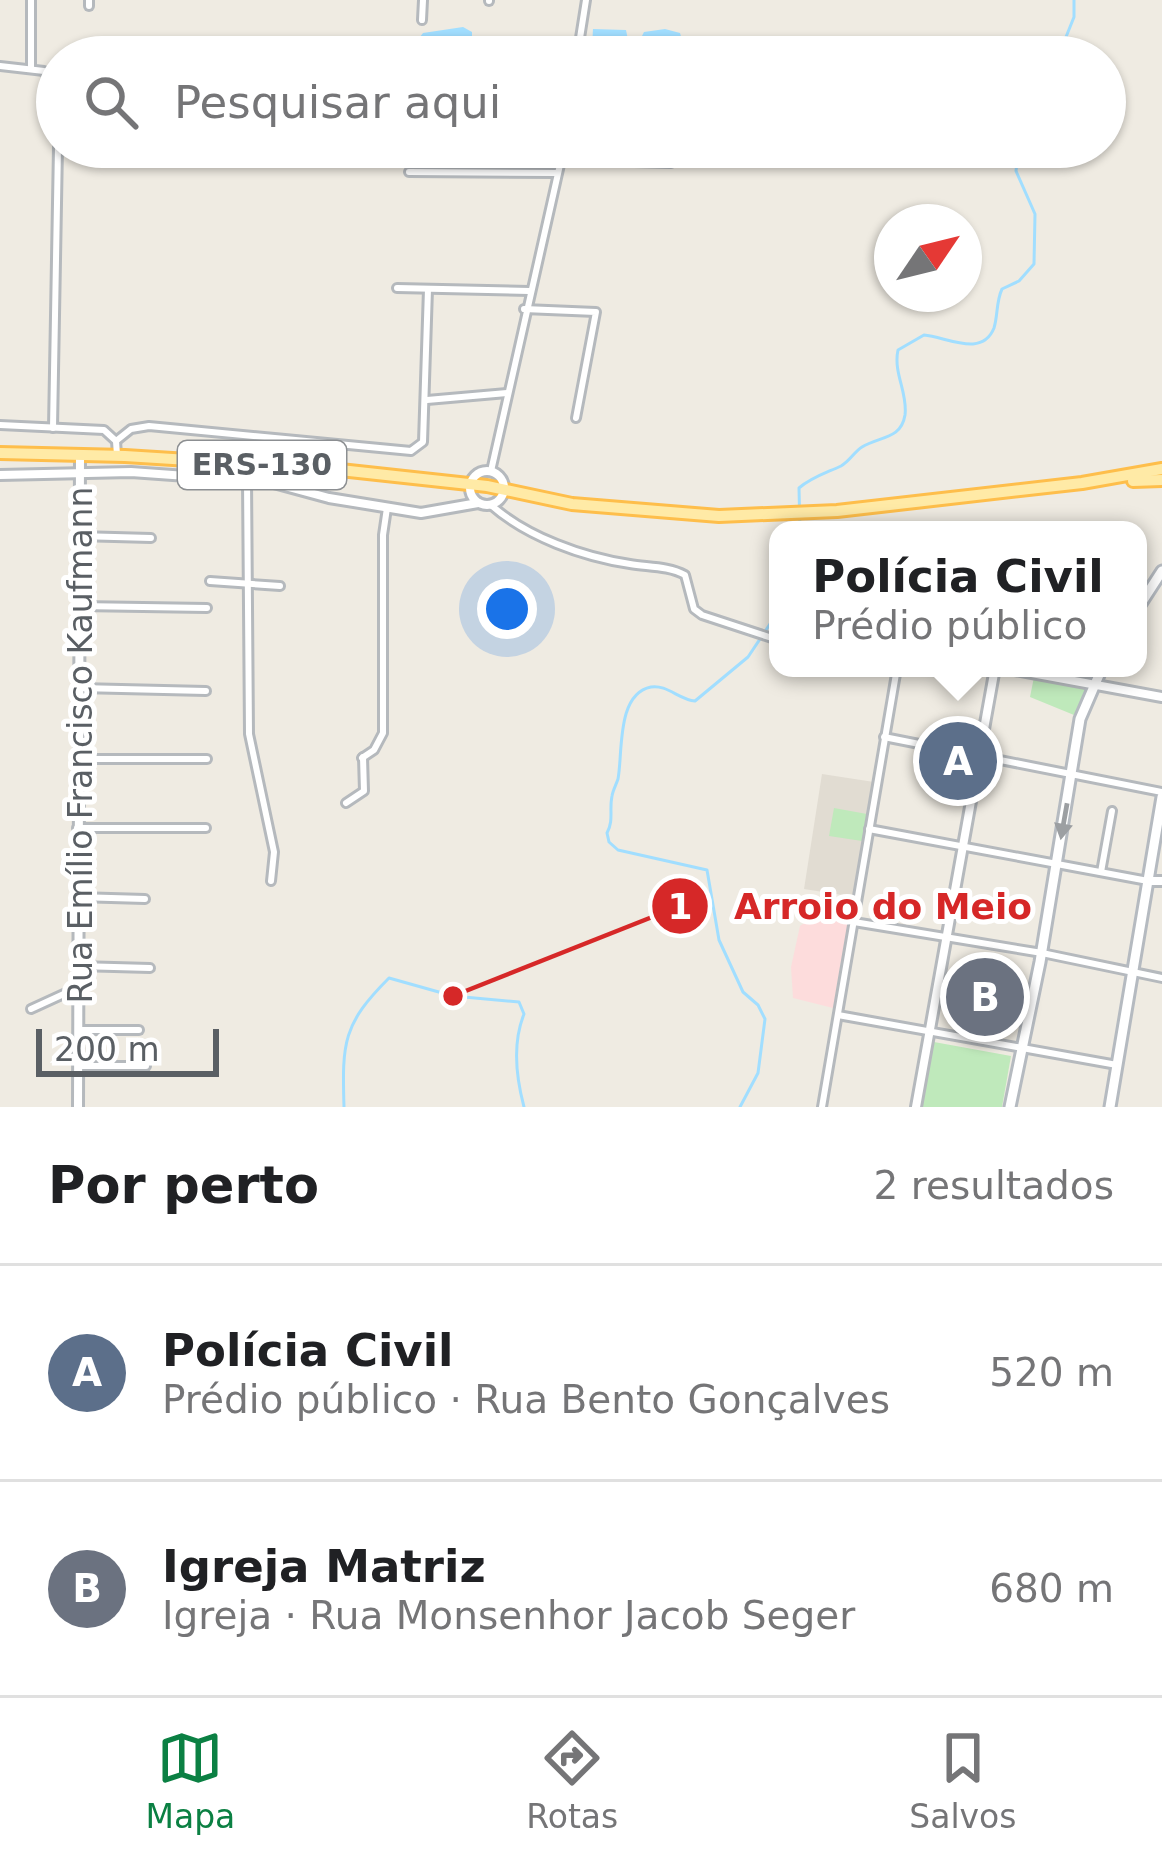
<!DOCTYPE html>
<html lang="pt">
<meta charset="utf-8">
<style>
body{margin:0;font-family:"DejaVu Sans",sans-serif;background:#f2f2f2;color:#202124}
.compass{position:absolute;left:874px;top:204px;width:108px;height:108px;border-radius:50%;background:#fff;box-shadow:0 3px 9px #0004;rotate:55deg}
.scale{position:absolute;left:36px;bottom:30px;width:183px;box-sizing:border-box;padding-left:12px;border:6px solid #5a5f64;border-top:0;font-size:33px;line-height:42px;white-space:nowrap;color:#5a5f64;-webkit-text-stroke:9px #fff;paint-order:stroke}
.you{position:absolute;left:507px;top:609px;width:42px;height:42px;margin:-30px;border:9px solid #fff;border-radius:50%;background:#1a73e8;box-shadow:0 0 0 18px #1a73e833}
.badge{display:grid;place-items:center;width:78px;height:78px;border-radius:50%;background:#0b8043;color:#fff;font-size:39px;font-weight:700}
.pin{position:absolute;translate:-50% -50%;border:6px solid #fff;box-shadow:0 3px 12px #0006}
.popup{position:absolute;left:769px;top:521px;width:378px;height:156px;box-sizing:border-box;display:grid;place-content:center;border-radius:24px;background:#fff;filter:drop-shadow(0 3px 9px #0005);font-size:39px;white-space:nowrap;color:#757577}
.popup b{font-size:45px;color:#202124}
.popup::after{content:'';position:absolute;left:50%;top:100%;margin-left:-24px;border:24px solid transparent;border-top-color:#fff}
.list{margin:0;padding:0;list-style:none}
h2{display:flex;justify-content:space-between;align-items:center;height:156px;margin:0;padding:0 48px;font-size:51px}
h2 small{font-size:39px;font-weight:400;color:#757577}
.list li{display:grid;grid-template-columns:78px 1fr auto;gap:36px;align-items:center;box-sizing:border-box;height:216px;padding:0 48px;border-top:3px solid #e0e0e0}
.list b{display:block;font-size:45px;white-space:nowrap}
.list p{margin:0;font-size:39px;white-space:nowrap;color:#757577}
.list em{font-size:39px;font-style:normal;color:#757577}
.icon{flex:none;width:66px;height:66px;fill:none;stroke:currentColor;stroke-width:2;stroke-linecap:round;stroke-linejoin:round}
.map{position:relative;flex:none;width:1162px;height:1107px;overflow:hidden}
.search{position:absolute;background:#fff;box-shadow:0 3px 9px #0004;left:36px;right:36px;top:36px;height:132px;display:flex;align-items:center;gap:30px;box-sizing:border-box;padding:0 42px;border-radius:66px;color:#757577;font-size:45px}
.sheet{height:588px;background:#fff}
nav{display:flex;justify-content:space-around;align-items:center;box-sizing:border-box;height:168px;border-top:3px solid #e0e0e0;background:#fff;font-size:33px;color:#757577}
nav a{display:grid;justify-items:center;gap:6px}
nav .on{color:#0b8043}
.map>svg:first-child{display:block}
.education{fill:#e1dcd2}
.medical{fill:#fddcdc}
.green{fill:#bfe9bb}
.water{fill:#a1deff}
.lines{fill:none;stroke-linecap:round;stroke-linejoin:round}
.stream{stroke:#a1deff;stroke-width:3}
.minor-casing{stroke:#b5b9bd;stroke-width:12}
.tertiary-casing{stroke:#b5b9bd;stroke-width:14}
.secondary-casing{stroke:#b5bac0;stroke-width:15}
.primary-casing{stroke:#febe4b;stroke-width:16}
.minor{stroke:#fff;stroke-width:6}
.tertiary{stroke:#fff;stroke-width:8}
.secondary{stroke:#fff;stroke-width:9}
.primary{stroke:#ffeaa6;stroke-width:10}
.oneway{fill:#9c9fa2}
.labels{text-anchor:middle;stroke-width:10;stroke-linejoin:round;paint-order:stroke}
.shield{fill:#fff;stroke:#8c8f92;stroke-width:3}
.shield-label{font-size:30px;font-weight:bold;fill:#5a5f64}
.street-label{font-size:33px;fill:#5a5f64;stroke:#fff}
.leader{fill:none;stroke:#d62828;stroke-width:4.5}
.callout-dot{fill:#d62828;stroke:#fff;stroke-width:4.5}
.mark-label{font-size:36px;text-anchor:middle;font-weight:bold;fill:#fff}
.callout-label{font-size:36px;text-anchor:middle;font-weight:bold;fill:#d62828;stroke:#fff;stroke-width:10;stroke-linejoin:round;paint-order:stroke}
</style>
<div class="map">
<svg width="1162" height="1107" viewBox="0 0 1162 1107">
<rect width="100%" height="100%" fill="#efebe2"/>
<path class="education" d="M822 774 874 782 855 897 804 889Z"/>
<path class="medical" d="M820 912 849 916 833 1008 793 998 791 967 800 926Z"/>
<g class="green">
<path d="M1034 677 1087 689 1074 715 1030 697Z"/>
<path d="M834 808 867 814 862 841 829 836Z"/>
<path d="M934 1042 1011 1056 1002 1107H922Z"/>
</g>
<g class="water">
<path d="M463 27 472 32V57H409L410 50 423 33Z"/>
<path d="M593 29 626 30 629 45 592 47Z"/>
<path d="M665 29 680 33 684 47C669 56 651 55 640 40L644 32Z"/>
</g>
<g class="lines">
<g class="stream">
<path d="M1058 57 1074 17V0"/>
<path d="M800 530 799 488C812 477 826 473 841 466 850 461 854 452 862 447 879 436 901 440 905 415 908 393 893 373 898 350L924 335C947 337 982 358 994 328 998 315 996 302 1002 289L1019 281 1034 264 1035 214 1016 171 1019 147"/>
<path d="M344 1107C342 1042 343 1024 389 978L453 996 519 1002 524 1014C512 1044 516 1077 524 1107"/>
<path d="M740 1107 758 1073 765 1019 758 1005 743 992 719 940 707 870 618 850 609 842 607 833C614 820 609 810 612 796 613 790 616 785 618 779 623 753 616 694 651 687 666 684 680 700 695 701L748 657 778 612"/>
</g>
<g class="minor-casing">
<g id="minor">
<path d="M489 1V0"/>
<path d="M89 6V0"/>
<path d="M422 20 423 0"/>
<path d="M577 57 586 0"/>
<path d="M0 66 44 71 57 95"/>
<path d="M31 67V0"/>
<path d="M561 160 671 163"/>
<path d="M409 172 557 173"/>
<path d="M397 288 529 291"/>
<path d="M524 309 596 312 576 418"/>
<path d="M427 400 507 393"/>
<path d="M0 425 104 430 116 441 117 455"/>
<path d="M53 428 58 147"/>
<path d="M116 441 131 429 149 426 411 451 423 442 428 289"/>
<path d="M491 471 564 147"/>
<path d="M247 480 249 734 274 852 271 881"/>
<path d="M491 505C527 537 583 557 630 564 648 567 669 566 685 575L694 609 702 615 778 640"/>
<path d="M78 536 151 538"/>
<path d="M210 581 280 586"/>
<path d="M79 606 207 608"/>
<path d="M79 688 206 691"/>
<path d="M884 737 1162 792"/>
<path d="M362 758 374 750 383 733V535L387 508"/>
<path d="M79 759H207"/>
<path d="M346 803 364 791 363 757"/>
<path d="M77 828H206"/>
<path d="M869 829 1148 881"/>
<path d="M1101 872 1112 811"/>
<path d="M77 897 145 899"/>
<path d="M854 922 1042 953 1162 978"/>
<path d="M78 966 150 968"/>
<path d="M31 1009 79 987"/>
<path d="M838 1015 1117 1065"/>
<path d="M79 1030H139"/>
<path d="M78 1066H146"/>
<path d="M822 1107 897 668"/>
</g>
</g>
<g class="tertiary-casing">
<g id="tertiary">
<circle cx="487" cy="488" r="17"/>
<path d="M0 475 131 472 270 482 329 498 421 513 478 503"/>
<path d="M1004 668 1162 697"/>
<path d="M1148 881H1162"/>
<path d="M78 1107 80 455"/>
<path d="M916 1107 995 668"/>
</g>
</g>
<g class="secondary-casing">
<g id="secondary">
<path d="M1138 608 1162 571"/>
<path d="M1010 1107 1040 962 1080 719 1102 668"/>
<path d="M1110 1107 1162 797"/>
</g>
</g>
<g class="primary-casing">
<g id="primary">
<path d="M0 453 125 456 331 469 487 486 572 504 719 516 837 511 1082 483 1162 469"/>
<path d="M1133 481 1162 480"/>
</g>
</g>
<use href="#minor" class="minor"/>
<use href="#tertiary" class="tertiary"/>
<use href="#secondary" class="secondary"/>
<use href="#primary" class="primary"/>
</g>
<defs><path id="oneway-solid" d="M-6-.8H1V-3.2L6.5 0L1 3.2V.8H-6Z" transform="scale(3)"/></defs>
<use class="oneway" href="#oneway-solid" transform="translate(1064 821) rotate(100)"/>
<g class="labels">
<rect class="shield" x="178" y="441" width="168" height="48" rx="9"/>
<g class="shield-label">
<text x="262" y="475">ERS-130</text>
</g>
<g class="street-label">
<text transform="translate(80 745) rotate(-90)" y="12">Rua Emílio Francisco Kaufmann</text>
</g>
</g>
<path class="leader" d="M453 996L680 906"/>
<g class="callout-dot">
<circle cx="453" cy="996" r="12"/>
<circle cx="680" cy="906" r="30"/>
</g>
<g class="mark-label">
<text x="680" y="919">1</text>
</g>
<g class="callout-label">
<text x="883" y="919">Arroio do Meio</text>
</g>
</svg>
<svg class="compass" viewBox="-18 -18 36 36"><path d="M0-13l5 13h-10z" fill="#e53935"/><path d="M0 13l5-13h-10z" fill="#757577"/></svg>
<div class="scale">200 m</div>
<div class="you"></div>
<div class="pin badge" style="left:958px;top:761px;background:#5c6f8a">A</div>
<div class="popup"><b>Polícia Civil</b>Prédio público</div>
<div class="pin badge" style="left:985px;top:997px;background:#6b7280">B</div>
<div class="search"><svg class="icon" aria-label="search" viewBox="0 0 24 24"><circle cx="10" cy="10" r="6"/><path d="M15 15l6 6"/></svg>Pesquisar aqui</div>
</div>
<section class="sheet">
<h2>Por perto<small>2 resultados</small></h2>
<ul class="list">
<li><span class="badge" style="background:#5c6f8a">A</span><div><b>Polícia Civil</b><p>Prédio público · Rua Bento Gonçalves</p></div><em>520 m</em></li>
<li><span class="badge" style="background:#6b7280">B</span><div><b>Igreja Matriz</b><p>Igreja · Rua Monsenhor Jacob Seger</p></div><em>680 m</em></li>
</ul>
</section>
<nav>
<a class="on"><svg class="icon" aria-label="map" viewBox="0 0 24 24"><path d="M3 6l6-2 6 2 6-2v14l-6 2-6-2-6 2zM9 4v14M15 6v14"/></svg>Mapa</a>
<a><svg class="icon" aria-label="directions" viewBox="0 0 24 24"><path d="M12 3l9 9-9 9-9-9zM9 14v-3h6M13 9l2 2-2 2"/></svg>Rotas</a>
<a><svg class="icon" aria-label="saved" viewBox="0 0 24 24"><path d="M7 4h10v16l-5-4-5 4z"/></svg>Salvos</a>
</nav>
